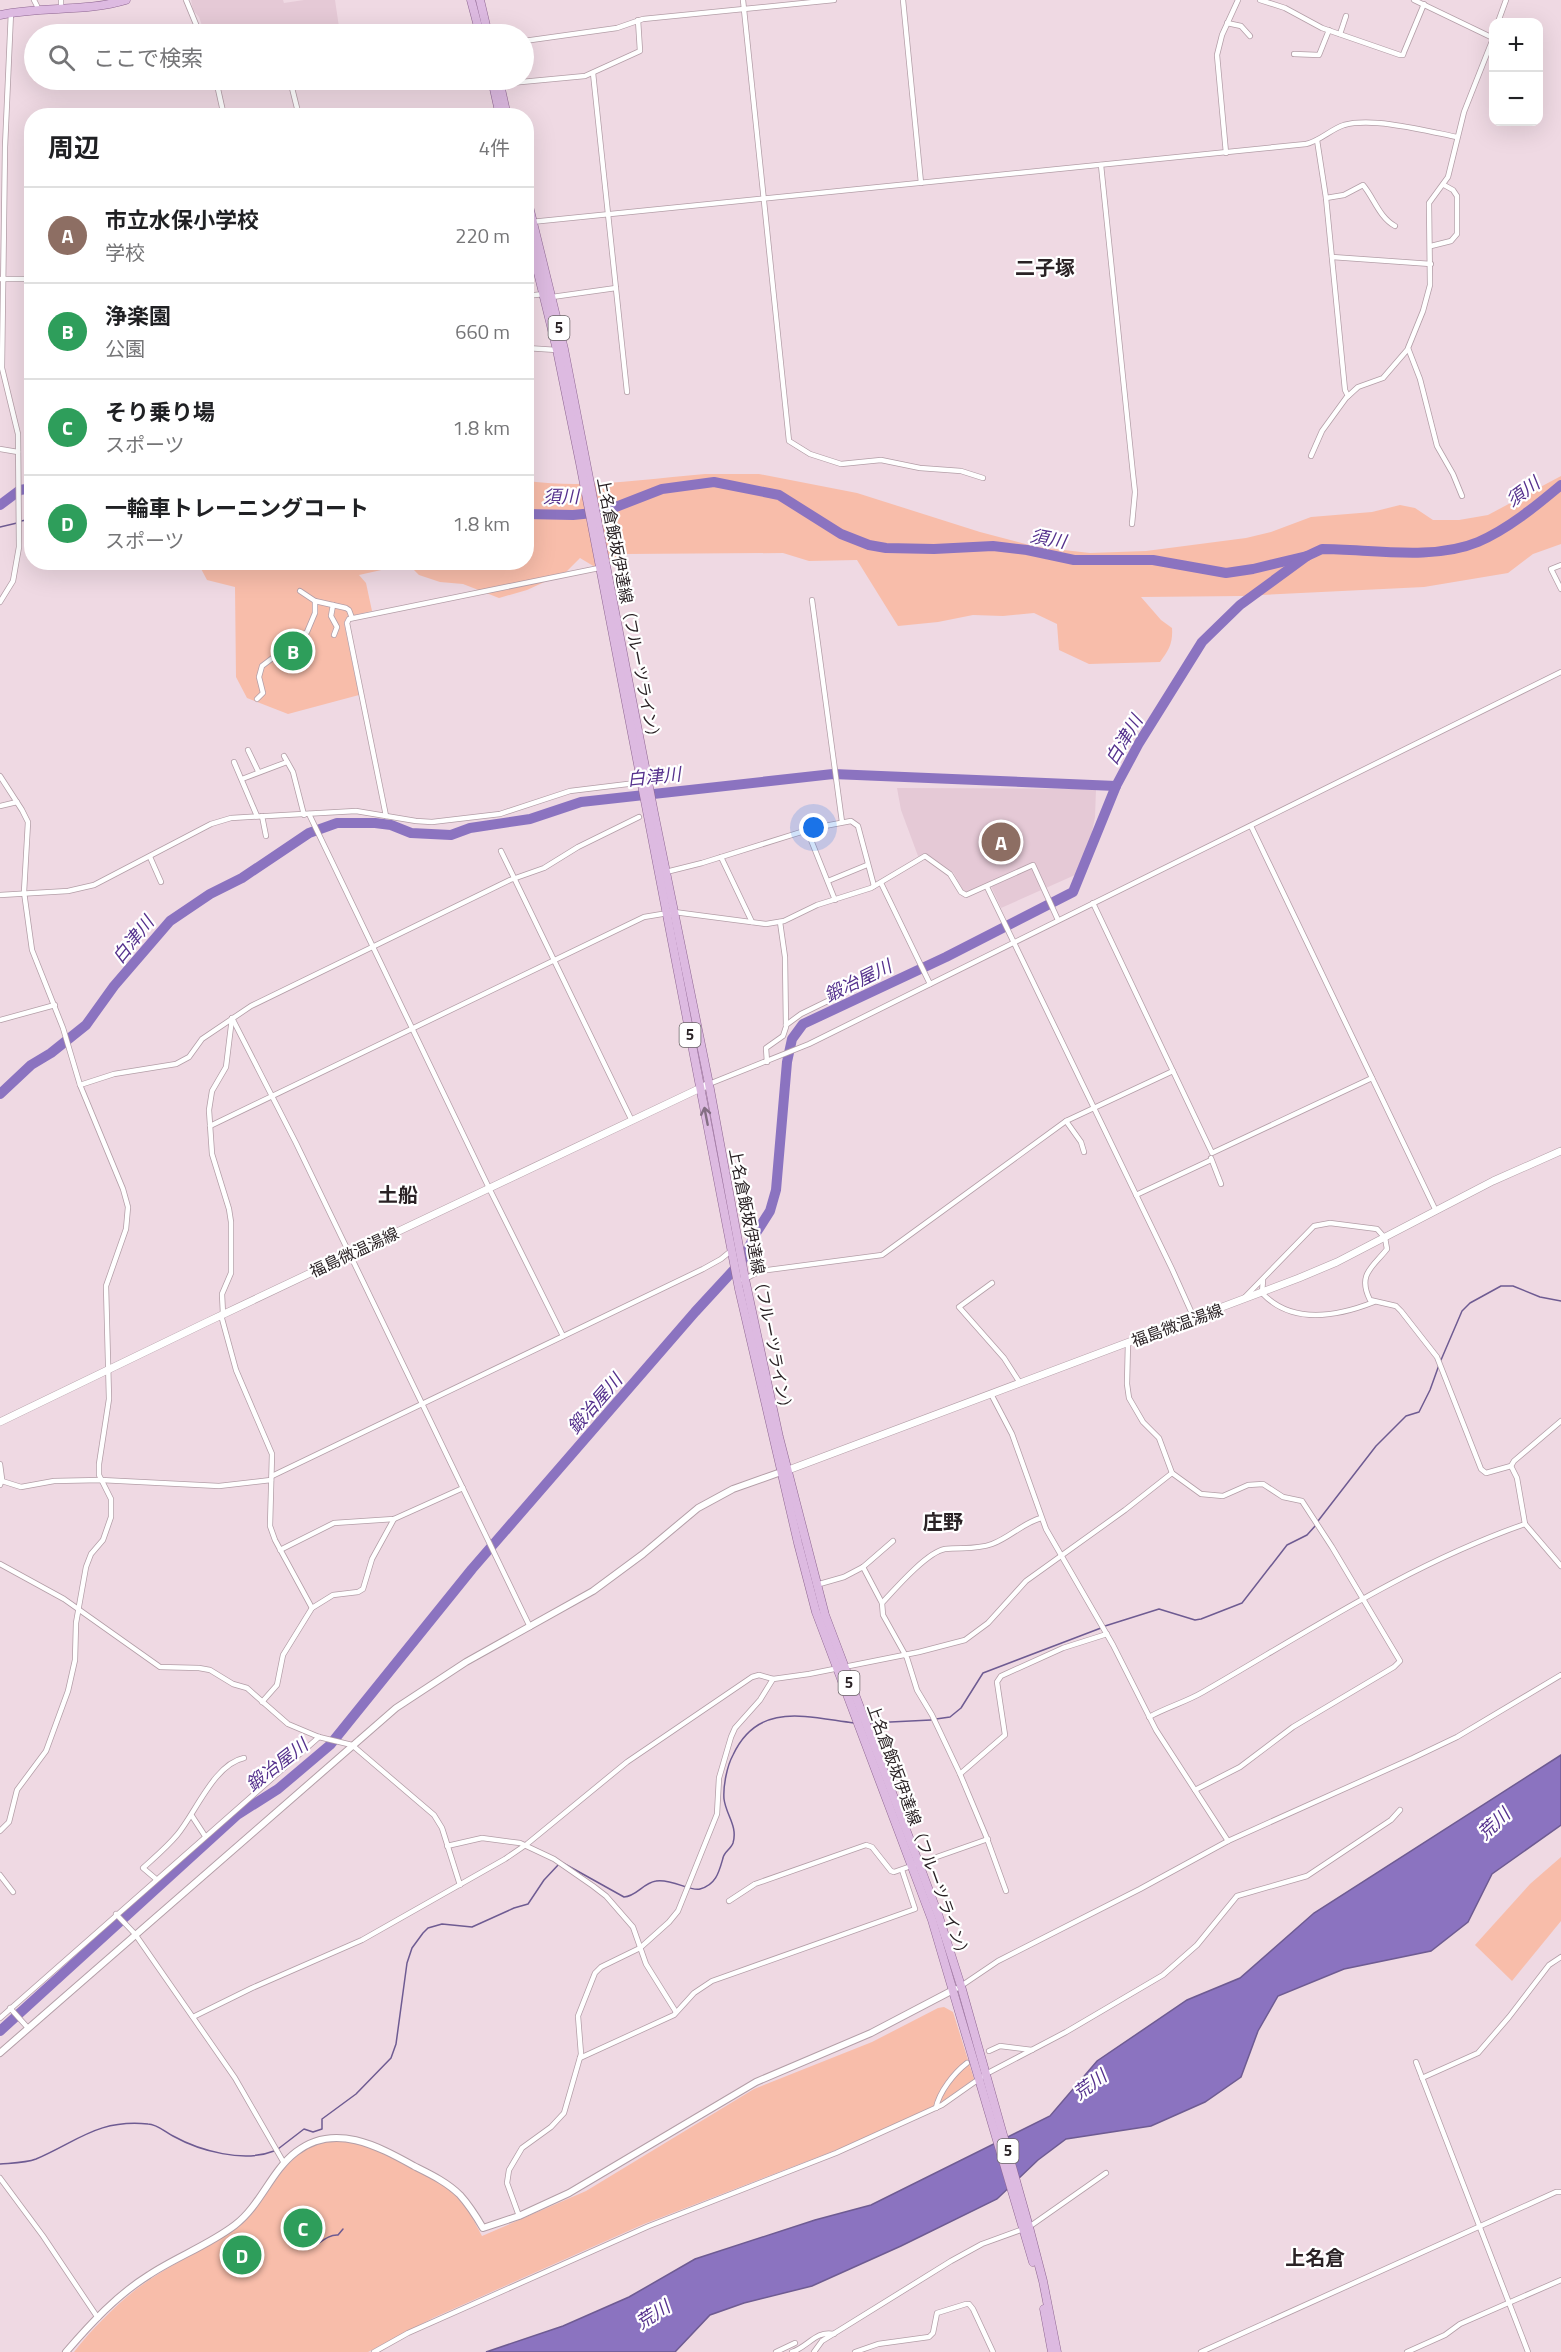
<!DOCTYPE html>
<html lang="ja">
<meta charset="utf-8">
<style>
body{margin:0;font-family:"Titillium Web","Noto Sans JP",sans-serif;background:#f6f6f6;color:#202124}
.controls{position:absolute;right:18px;top:18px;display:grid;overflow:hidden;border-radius:12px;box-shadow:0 6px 24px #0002}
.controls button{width:54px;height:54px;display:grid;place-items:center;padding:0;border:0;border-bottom:2px solid #e0e0e0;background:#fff;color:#202124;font:30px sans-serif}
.you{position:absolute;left:814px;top:828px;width:21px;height:21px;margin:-15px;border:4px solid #fff;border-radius:50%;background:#1a73e8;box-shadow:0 0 0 9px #1a73e833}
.badge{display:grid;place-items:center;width:39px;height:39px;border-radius:50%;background:#b45309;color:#fff;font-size:20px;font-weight:700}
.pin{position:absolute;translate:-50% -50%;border:3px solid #fff;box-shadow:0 2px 6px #0006}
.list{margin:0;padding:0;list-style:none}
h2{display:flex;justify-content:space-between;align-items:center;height:78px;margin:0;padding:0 24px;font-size:26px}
h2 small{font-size:20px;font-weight:400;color:#757577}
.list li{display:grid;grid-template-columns:39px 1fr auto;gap:18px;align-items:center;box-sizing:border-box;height:96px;padding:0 24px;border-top:2px solid #e0e0e0}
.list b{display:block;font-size:22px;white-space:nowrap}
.list p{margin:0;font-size:20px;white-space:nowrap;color:#757577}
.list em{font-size:20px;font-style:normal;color:#757577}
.icon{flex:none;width:33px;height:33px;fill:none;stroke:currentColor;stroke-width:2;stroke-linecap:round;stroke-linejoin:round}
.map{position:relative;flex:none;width:1561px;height:2352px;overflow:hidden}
.search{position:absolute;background:#fff;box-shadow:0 6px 24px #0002;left:24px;top:24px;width:510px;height:66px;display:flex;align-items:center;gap:15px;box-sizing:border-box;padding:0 21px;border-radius:33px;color:#757577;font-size:22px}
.panel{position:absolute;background:#fff;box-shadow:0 6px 24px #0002;left:24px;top:108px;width:510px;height:462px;border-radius:24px}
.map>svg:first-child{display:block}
.built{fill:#e5c9d6}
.green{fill:#f8bdaa}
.water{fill:#8b73c0;stroke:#6e5b92;stroke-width:1.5}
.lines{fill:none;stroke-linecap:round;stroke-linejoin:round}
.stream{stroke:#6e5b92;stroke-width:1.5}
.river{stroke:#8b73c0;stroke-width:10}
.minor-casing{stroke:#b39ea7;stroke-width:6}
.tertiary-casing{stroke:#b39ea7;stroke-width:8}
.secondary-casing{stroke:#b39ea7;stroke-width:8}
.primary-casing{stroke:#8f6792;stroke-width:9}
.minor{stroke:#fff;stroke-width:4.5}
.tertiary{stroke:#fff;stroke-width:6}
.secondary{stroke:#fff;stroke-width:7}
.primary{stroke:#ddbae1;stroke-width:8}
.oneway{stroke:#846e83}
.labels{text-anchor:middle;stroke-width:4.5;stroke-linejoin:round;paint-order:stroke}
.shield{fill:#fff;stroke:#6a6466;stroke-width:1.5}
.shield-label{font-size:15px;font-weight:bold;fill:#2a2225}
.street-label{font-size:16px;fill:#2a2225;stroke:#fff}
.water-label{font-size:18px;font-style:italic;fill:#55318d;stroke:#fff}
.quarter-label{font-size:20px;font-weight:bold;fill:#2a2225;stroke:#fff}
</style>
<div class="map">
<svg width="1561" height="2352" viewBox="0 0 1561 2352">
<rect width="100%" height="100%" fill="#efd9e3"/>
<g class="built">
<path d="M191 0H283L284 3 304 0H335L340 34H205L199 17 193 10Z"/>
<path d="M897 788 1096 789 1095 817 1084 871 1001 908 990 884 967 892H964L953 872 928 855 918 856 901 810Z"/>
</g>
<g class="green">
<path d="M705 474H759L857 493 980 532 1037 547 1090 553 1146 551 1246 538 1271 532 1311 517 1372 512 1400 505 1415 508 1433 520H1459L1488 515 1561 476V544L1533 554 1508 573 1424 587 1242 596 1141 597 1161 620 1172 628C1173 643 1169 650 1160 662L1089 664 1059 650 1057 624 1034 613 1003 616 973 615 938 622 898 626 857 560 809 561 783 553 626 554 595 567 580 558 566 572 527 590 499 598 463 584 440 582 419 575 408 564 359 575 366 583 372 611 347 617 344 623 359 695 288 714 247 698 236 677 235 587 207 580 198 563 526 562 527 481C586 489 646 479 705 474Z"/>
<path d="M1561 1857V1921L1512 1981 1475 1945 1530 1884Z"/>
<path d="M944 2007 953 2012 974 2079 939 2104 878 2134 644 2224 433 2318 368 2352H74C91 2330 113 2308 134 2291 165 2266 203 2251 235 2229 262 2211 272 2177 296 2157 332 2125 374 2148 409 2166 427 2175 446 2183 459 2198 469 2209 475 2223 482 2236L586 2191 754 2089 872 2042 938 2008Z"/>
</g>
<path class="water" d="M1561 1755V1825L1492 1874 1468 1922 1431 1951 1344 1969 1278 1996 1258 2031 1241 2077 1205 2102 1151 2126 1066 2139 1038 2160 997 2199 901 2246 812 2286 744 2303 710 2315 675 2352H486L563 2326 629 2297 695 2259 815 2220 871 2205 1050 2116 1097 2061 1187 2000 1240 1978 1314 1913Z"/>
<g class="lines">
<g class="stream">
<path d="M21 521 32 519"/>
<path d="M0 527 17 523"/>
<path d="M1441 1360 1462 1311 1470 1303 1501 1286H1513L1540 1297 1561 1301"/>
<path d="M1318 1521 1376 1446 1406 1416 1419 1412 1430 1390 1439 1365"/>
<path d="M1105 1626 1159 1609 1195 1620 1201 1619 1242 1603 1287 1545 1307 1535 1316 1525"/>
<path d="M936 1719 950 1717 961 1708 983 1673 1101 1628"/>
<path d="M870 1723 931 1720"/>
<path d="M563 1863 624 1897C637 1896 643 1883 656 1881 671 1878 691 1892 700 1889 716 1885 719 1872 723 1858 724 1852 731 1849 733 1843 738 1826 726 1815 724 1799 723 1786 727 1766 733 1755 758 1701 806 1717 854 1723"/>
<path d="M278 2149 304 2129 313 2132 322 2129V2119L356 2094 391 2058 396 2044 407 1963 412 1948 423 1933 428 1928 442 1924 472 1927 514 1908 528 1904 544 1880 559 1864"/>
<path d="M0 2164C11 2163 26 2163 36 2159 78 2141 98 2119 148 2124 157 2124 165 2132 173 2136 200 2151 244 2163 274 2151"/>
<path d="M297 2247C313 2256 322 2234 338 2235L343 2229"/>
</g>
<g class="river">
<path d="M0 505 20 490 32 488"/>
<path d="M526 514 573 515 603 512 662 489 714 482 779 495 841 534 869 545 886 548 934 549 993 546 1027 550 1074 560H1153L1226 573 1253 569 1307 556 1322 549C1369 549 1433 561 1478 542 1508 529 1536 506 1561 485"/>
<path d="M0 1094 31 1065 51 1053 86 1025 114 986 170 921 210 894 242 878 309 833 337 823H375L391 825 411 833 451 835 470 828 530 819 581 802 833 774 1116 786"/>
<path d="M0 2031 237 1815 278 1789 330 1745 472 1569 695 1312 742 1261 756 1233 770 1211 776 1190 787 1062 792 1039 803 1024 946 957 1073 892 1116 786 1139 743 1202 642 1240 605 1307 556"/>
</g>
<g class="minor-casing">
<g id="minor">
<path d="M34 0 38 8"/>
<path d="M61 0V7"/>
<path d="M186 0 200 34"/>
<path d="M743 0 789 441 810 454 841 464 881 460 920 468 961 471 983 478"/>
<path d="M903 0 921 183"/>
<path d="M1260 0 1285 8 1322 28 1400 55H1403L1404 52 1424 4"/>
<path d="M1414 0 1493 38"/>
<path d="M1498 22 1506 0"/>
<path d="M1227 23 1241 26 1250 36"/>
<path d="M1340 34 1346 16"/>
<path d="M524 41 617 28 643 19 834 0"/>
<path d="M1294 54 1319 55 1329 30"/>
<path d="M593 73 627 392"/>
<path d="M216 80 224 116"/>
<path d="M290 80 299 116"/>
<path d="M217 83 229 80"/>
<path d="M500 84 585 76 640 51 638 20"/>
<path d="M1317 140 1326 198 1345 390 1348 396"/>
<path d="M1226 153 1217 55 1222 35 1238 0"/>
<path d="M1101 165 1133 474 1135 492 1132 524"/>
<path d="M1326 198 1344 195 1363 185C1374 198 1379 217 1395 226"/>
<path d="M531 222 1306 144C1320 141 1331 129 1344 125 1374 117 1427 131 1457 137"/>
<path d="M1431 246 1451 241 1457 234V196L1453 190 1444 185"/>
<path d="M1332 257 1431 264"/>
<path d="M0 279H32"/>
<path d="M526 296 544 294"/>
<path d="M552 297 616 288"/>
<path d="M526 348 557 350"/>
<path d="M0 449 18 452"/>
<path d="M1311 456 1322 431 1346 398 1358 387 1383 378 1408 349"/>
<path d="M1462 496 1453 474 1437 446 1420 379 1408 348 1423 311 1430 285 1429 203 1448 177 1464 112 1494 36"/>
<path d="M1561 565 1551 569 1561 589"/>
<path d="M300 591 315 601 346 608 349 610 352 618"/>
<path d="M812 600 842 822"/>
<path d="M0 602 13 581 19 547 18 434 2 368 5 147 11 12"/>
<path d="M333 605 331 616 337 627 334 635"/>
<path d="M257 699 263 693 259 677 262 666 307 632 315 613V601"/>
<path d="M248 750 258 771"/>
<path d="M284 756 293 772 304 815"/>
<path d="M234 762 257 816"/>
<path d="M0 776 22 810 28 822 24 892 32 950 63 1028 80 1085 123 1189 128 1207 126 1229 106 1286 109 1399 99 1464V1475L111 1499V1517L103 1540 91 1554 86 1567 76 1623 75 1660 68 1691 46 1751 17 1790 9 1822 0 1831"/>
<path d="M242 779 287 762"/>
<path d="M0 806 17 802"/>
<path d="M309 814 489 1188 563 1336"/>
<path d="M262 816 266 836"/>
<path d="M386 816 347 623 349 619 599 568"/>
<path d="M1251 826 1436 1211"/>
<path d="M807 830 835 900"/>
<path d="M501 851 632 1121"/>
<path d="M150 857 161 882"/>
<path d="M721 857 752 922"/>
<path d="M666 872 702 863 814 828 851 821 858 826 874 886"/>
<path d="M828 881 867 865"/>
<path d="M881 883 930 984"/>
<path d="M987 887 1172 1269 1194 1318"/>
<path d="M0 895 68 891 94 885 211 824 231 818 356 811 416 821 432 822 500 814 570 791 644 782"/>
<path d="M1093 903 1212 1153 1372 1078"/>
<path d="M232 1018 296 1143 530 1627"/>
<path d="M0 1020 55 1005"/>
<path d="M786 1025 801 1014 840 995"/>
<path d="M767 1062 766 1048 783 1036 786 1027 785 957 780 922"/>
<path d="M709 1084 809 1044 1561 672"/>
<path d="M80 1085 114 1074 176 1064 189 1057 202 1039 251 1006 510 880 544 868 578 847 639 817"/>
<path d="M1066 1121 1081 1142 1084 1152"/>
<path d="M210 1126 644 917 674 912 766 924 784 921 817 905 871 888 925 856 950 874 961 892 966 895 1033 865 1058 920"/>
<path d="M1211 1158 1221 1184"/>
<path d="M1136 1195 1211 1160"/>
<path d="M743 1280 760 1271 882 1255 1066 1121 1173 1071"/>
<path d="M1263 1280 1262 1293C1292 1325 1336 1317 1374 1302"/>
<path d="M992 1283 959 1307 1004 1358 1020 1383"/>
<path d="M1244 1298 1314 1226 1330 1223 1377 1229 1385 1238 1387 1249C1373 1267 1357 1274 1370 1300L1396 1306 1401 1311 1437 1357 1481 1469 1486 1473 1511 1466 1517 1478 1525 1524 1561 1566"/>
<path d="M223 1314 222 1294 231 1273V1222L229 1209 212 1154 209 1110 212 1091 226 1067 232 1018"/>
<path d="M221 1315 236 1370 272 1454 270 1526 275 1540 312 1608"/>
<path d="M1128 1342 1127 1384 1129 1398 1143 1422 1159 1438 1172 1473 1201 1494 1223 1496 1248 1485 1263 1484 1283 1497 1302 1501 1332 1547 1400 1661 1394 1667 1293 1727 1240 1767 1195 1790"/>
<path d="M991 1394 1012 1434 1046 1529 1113 1645 1156 1730 1228 1841"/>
<path d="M0 1464 2 1479 0 1485"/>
<path d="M1511 1466 1514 1461 1561 1421"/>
<path d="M272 1476 703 1269 721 1259 732 1250"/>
<path d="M2 1481 21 1487 54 1481 101 1480 219 1486 271 1480"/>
<path d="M280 1550 334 1523 394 1519 463 1488"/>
<path d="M0 1564 64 1599 160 1667 199 1668 210 1670 233 1684 247 1688 288 1724 319 1737 352 1745 434 1815 442 1828 460 1885"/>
<path d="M863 1567 882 1603"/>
<path d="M816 1585 844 1577 863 1567 893 1541"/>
<path d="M262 1702 277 1685 283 1655 312 1608 333 1595 358 1592 363 1589 372 1559 394 1519"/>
<path d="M1149 1717C1167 1707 1186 1702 1203 1692 1309 1631 1408 1565 1525 1524"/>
<path d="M960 1774 932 1715 917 1690 907 1658 883 1615 882 1603C895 1589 927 1552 945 1549 961 1547 976 1550 992 1544 1009 1538 1023 1523 1041 1518"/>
<path d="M192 1816 205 1836"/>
<path d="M447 1846 482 1838 520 1843 554 1859 593 1886 606 1896 633 1927 646 1964 676 2012"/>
<path d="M0 1875 13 1892"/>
<path d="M156 1879 143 1868C155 1857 167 1847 177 1835 195 1814 214 1764 244 1758"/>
<path d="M1006 1891 986 1836 960 1774 1005 1735 997 1682 1001 1676 1063 1648 1107 1634"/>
<path d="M729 1901 755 1884 866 1845 872 1847 891 1871 894 1872 988 1839"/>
<path d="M116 1914 135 1934 235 2078 284 2163"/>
<path d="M961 1986 998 1961 1140 1889 1228 1841 1413 1758 1457 1737 1561 1675"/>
<path d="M10 2008 28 2028"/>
<path d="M193 2017 252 1988 362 1940 505 1859 527 1844 627 1762 752 1677 759 1675 773 1679 809 1674 919 1652 965 1640 988 1623 1026 1581 1125 1510 1172 1473"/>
<path d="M0 2018 319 1737"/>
<path d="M989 2051 1000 2046 1032 2050"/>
<path d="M580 2058 674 2015 694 1993 712 1981 915 1909 902 1870"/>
<path d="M1416 2062 1528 2352"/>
<path d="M1422 2078 1478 2053 1509 2017 1549 1965 1561 1957"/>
<path d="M936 2108C939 2092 954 2073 967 2063"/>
<path d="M0 2178 43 2236 98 2318"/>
<path d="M519 2216 507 2183 509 2170 522 2148 551 2127 564 2113 581 2054 578 2016 595 1973 601 1967 640 1948 669 1922 678 1911 717 1814 719 1778 731 1737 735 1728 760 1700 773 1679"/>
<path d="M374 2352 408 2333 649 2226 836 2153 942 2105 986 2074 1066 2032 1163 1975 1197 1945 1237 1896 1307 1876 1391 1820 1400 1810"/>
<path d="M776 2352 795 2343"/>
<path d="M792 2352C808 2347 816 2330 834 2334"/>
<path d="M814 2352 822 2341 951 2261 982 2244 1029 2227 1106 2173"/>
<path d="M855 2352 878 2344 929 2337 933 2333 937 2313 966 2304H969L973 2309 993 2352"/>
<path d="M1201 2352 1556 2192H1561"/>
<path d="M1407 2352 1445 2335 1460 2324 1561 2280"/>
</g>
</g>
<g class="tertiary-casing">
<g id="tertiary">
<path d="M0 2053 396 1708 466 1662 593 1591 643 1554 698 1508 733 1489 781 1472"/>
<path d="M66 2352C91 2323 117 2295 149 2275 176 2257 209 2245 235 2225 261 2205 271 2171 296 2152 334 2122 378 2146 414 2166 430 2174 447 2182 460 2195 469 2205 476 2216 483 2228L519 2216 569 2193 756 2082 871 2033 955 1989"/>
</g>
</g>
<g class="secondary-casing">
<g id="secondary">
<path d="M0 1422 207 1322 709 1084"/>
<path d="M783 1472 1299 1278 1337 1262 1493 1181 1561 1151"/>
</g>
</g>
<g class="primary-casing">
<g id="primary">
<path d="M471 0 480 34"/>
<path d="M480 0 488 34"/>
<path d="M0 15C42 6 86 12 126 0"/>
<path d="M492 80 500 116"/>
<path d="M499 80 507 116"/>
<path d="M526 194 564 349 654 813 709 1084 745 1279 779 1437 825 1615 939 1917 961 1986 1029 2227 1043 2281 1057 2352"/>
<path d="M526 224 557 350 580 463 739 1289 798 1543 816 1612 932 1920 1033 2262"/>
<path d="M1044 2309 1052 2352"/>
</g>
</g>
<use href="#minor" class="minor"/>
<use href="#tertiary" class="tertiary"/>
<use href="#secondary" class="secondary"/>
<use href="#primary" class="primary"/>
</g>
<defs><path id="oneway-shaft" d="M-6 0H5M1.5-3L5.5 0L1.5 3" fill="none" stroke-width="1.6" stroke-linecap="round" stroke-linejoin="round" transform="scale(1.5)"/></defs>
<use class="oneway" href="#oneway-shaft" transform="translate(706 1116) rotate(-101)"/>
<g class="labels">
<g class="shield">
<rect x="548.5" y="316" width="21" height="24" rx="4.5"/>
<rect x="679.5" y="1023" width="21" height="24" rx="4.5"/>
<rect x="838.5" y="1671" width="21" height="24" rx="4.5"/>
<rect x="997.5" y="2139" width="21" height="24" rx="4.5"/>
</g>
<g class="shield-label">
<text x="559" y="333">5</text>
<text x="690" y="1040">5</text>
<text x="849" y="1688">5</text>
<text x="1008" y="2156">5</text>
</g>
<g class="street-label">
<text transform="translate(629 611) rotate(79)" y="6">上名倉飯坂伊達線（フルーツライン）</text>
<text transform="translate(354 1252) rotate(-25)" y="6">福島微温湯線</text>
<text transform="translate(761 1282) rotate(79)" y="6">上名倉飯坂伊達線（フルーツライン）</text>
<text transform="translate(1177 1325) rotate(-20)" y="6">福島微温湯線</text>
<text transform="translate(919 1832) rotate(70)" y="6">上名倉飯坂伊達線（フルーツライン）</text>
</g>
<g class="water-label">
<text transform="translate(1523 492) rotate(-36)" y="6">須川</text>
<text transform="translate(561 497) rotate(-1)" y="6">須川</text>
<text transform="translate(1048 539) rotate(10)" y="6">須川</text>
<text transform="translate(1124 740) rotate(-59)" y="6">白津川</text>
<text transform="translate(654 777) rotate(-6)" y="6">白津川</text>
<text transform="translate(133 940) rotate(-51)" y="6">白津川</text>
<text transform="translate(858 981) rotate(-26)" y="6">鍛冶屋川</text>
<text transform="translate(595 1404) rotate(-49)" y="6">鍛冶屋川</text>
<text transform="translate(277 1765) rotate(-38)" y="6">鍛冶屋川</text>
<text transform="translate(1494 1824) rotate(-43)" y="6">荒川</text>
<text transform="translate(1090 2085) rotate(-36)" y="6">荒川</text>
<text transform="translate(653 2315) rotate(-33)" y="6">荒川</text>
</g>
<g class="quarter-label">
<text x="1045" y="275">二子塚</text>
<text x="398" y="1202">土船</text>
<text x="943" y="1529">庄野</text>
<text x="1315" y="2265">上名倉</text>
</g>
</g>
</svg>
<div class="controls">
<button>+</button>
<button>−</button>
</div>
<div class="you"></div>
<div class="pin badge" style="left:1001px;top:842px;background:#8d6e63">A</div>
<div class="pin badge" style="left:293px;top:651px;background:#2e9e5b">B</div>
<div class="pin badge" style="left:303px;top:2228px;background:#2e9e5b">C</div>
<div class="pin badge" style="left:242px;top:2255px;background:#2e9e5b">D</div>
<div class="search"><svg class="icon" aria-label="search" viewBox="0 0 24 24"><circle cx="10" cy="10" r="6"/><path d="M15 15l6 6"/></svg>ここで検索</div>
<section class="panel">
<h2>周辺<small>4件</small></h2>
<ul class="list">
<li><span class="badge" style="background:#8d6e63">A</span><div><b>市立水保小学校</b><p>学校</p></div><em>220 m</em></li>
<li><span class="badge" style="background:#2e9e5b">B</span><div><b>浄楽園</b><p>公園</p></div><em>660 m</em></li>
<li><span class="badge" style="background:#2e9e5b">C</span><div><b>そり乗り場</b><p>スポーツ</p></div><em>1.8 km</em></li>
<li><span class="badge" style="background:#2e9e5b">D</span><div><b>一輪車トレーニングコート</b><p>スポーツ</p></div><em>1.8 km</em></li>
</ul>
</section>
</div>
